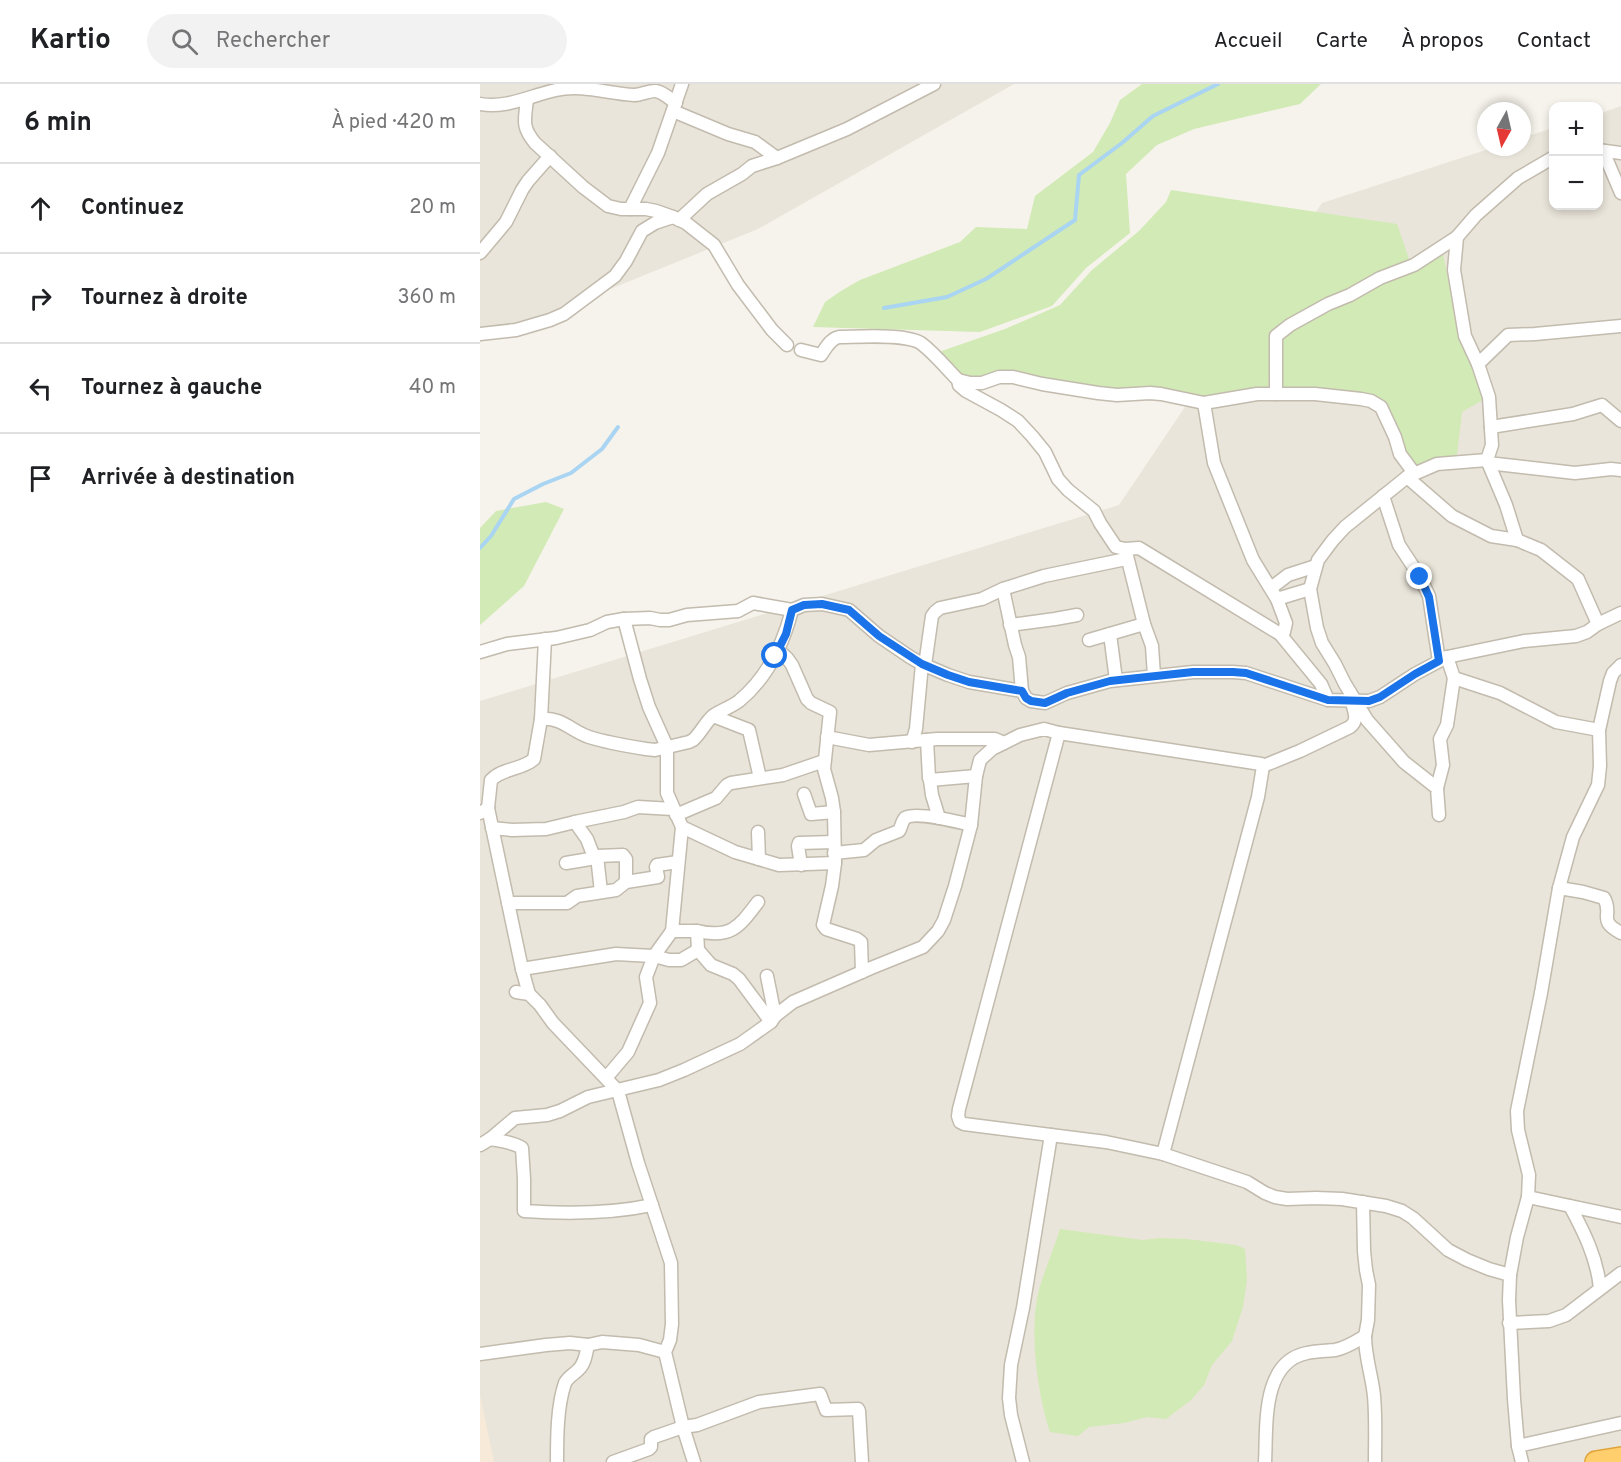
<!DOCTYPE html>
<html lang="fr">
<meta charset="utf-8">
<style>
body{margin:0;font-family:Overpass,sans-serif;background:#f2f2f2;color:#202124}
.controls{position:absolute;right:18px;top:18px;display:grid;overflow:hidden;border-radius:12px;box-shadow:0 3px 9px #0003}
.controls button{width:54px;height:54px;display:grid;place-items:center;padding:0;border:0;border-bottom:2px solid #e0e0e0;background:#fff;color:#202124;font:30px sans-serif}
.compass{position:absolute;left:997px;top:18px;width:54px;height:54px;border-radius:50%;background:#fff;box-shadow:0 3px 9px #0003;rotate:188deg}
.stop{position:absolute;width:18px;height:18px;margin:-14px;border:4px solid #1a73e8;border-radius:50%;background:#fff}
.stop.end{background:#1a73e8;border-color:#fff;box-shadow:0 2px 6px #0008}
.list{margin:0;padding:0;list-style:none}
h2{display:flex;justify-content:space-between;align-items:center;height:78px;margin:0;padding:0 24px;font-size:26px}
h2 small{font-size:20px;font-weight:400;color:#757577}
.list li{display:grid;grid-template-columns:39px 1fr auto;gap:18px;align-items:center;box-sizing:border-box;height:90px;padding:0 24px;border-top:2px solid #e0e0e0}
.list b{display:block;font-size:22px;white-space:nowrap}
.list em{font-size:20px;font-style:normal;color:#757577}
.icon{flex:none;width:33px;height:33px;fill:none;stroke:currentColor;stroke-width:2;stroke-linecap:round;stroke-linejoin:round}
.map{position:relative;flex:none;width:1141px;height:1378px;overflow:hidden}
header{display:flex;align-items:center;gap:36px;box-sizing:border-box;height:84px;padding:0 30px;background:#fff;border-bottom:2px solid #e0e0e0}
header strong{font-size:28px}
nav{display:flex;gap:33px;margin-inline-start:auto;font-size:21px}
.search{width:420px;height:54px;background:#f2f2f2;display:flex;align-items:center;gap:15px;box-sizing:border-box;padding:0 21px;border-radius:33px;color:#757577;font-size:22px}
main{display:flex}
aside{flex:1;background:#fff}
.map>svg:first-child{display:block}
.residential{fill:#eae5da}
.commercial{fill:#f7ead8}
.green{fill:#d2eab5}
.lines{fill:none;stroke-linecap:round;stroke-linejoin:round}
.stream{stroke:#a9d4f2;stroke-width:4}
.street-casing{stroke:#c2bbae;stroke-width:15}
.highway-casing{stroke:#e0a43c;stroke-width:24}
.street{stroke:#fff;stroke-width:12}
.highway{stroke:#ffcf6e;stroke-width:21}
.route{stroke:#1a73e8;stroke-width:8}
</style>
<header>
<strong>Kartio</strong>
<div class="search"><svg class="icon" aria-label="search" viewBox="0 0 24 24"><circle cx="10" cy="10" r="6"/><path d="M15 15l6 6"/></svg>Rechercher</div>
<nav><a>Accueil</a><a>Carte</a><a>À propos</a><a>Contact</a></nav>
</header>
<main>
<aside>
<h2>6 min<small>À pied · 420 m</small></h2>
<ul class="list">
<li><svg class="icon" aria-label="ahead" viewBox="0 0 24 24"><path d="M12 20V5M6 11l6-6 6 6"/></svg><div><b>Continuez</b></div><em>20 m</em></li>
<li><svg class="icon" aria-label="right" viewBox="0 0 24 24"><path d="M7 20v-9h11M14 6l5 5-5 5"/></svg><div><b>Tournez à droite</b></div><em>360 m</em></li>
<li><svg class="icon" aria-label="left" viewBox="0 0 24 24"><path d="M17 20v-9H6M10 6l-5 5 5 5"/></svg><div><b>Tournez à gauche</b></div><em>40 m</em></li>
<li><svg class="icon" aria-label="arrive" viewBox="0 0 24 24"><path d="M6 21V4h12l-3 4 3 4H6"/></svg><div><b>Arrivée à destination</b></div></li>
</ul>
</aside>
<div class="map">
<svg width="1141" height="1378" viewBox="0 0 1141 1378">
<rect width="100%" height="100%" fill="#f6f3ec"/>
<g class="residential">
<path d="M0 0H534L278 145 0 258Z"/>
<path d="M1141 22V1378H0V617L639 421 842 119 1015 63H1042V54L1073 44 1074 122H1118L1119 30Z"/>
</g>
<path class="commercial" d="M0 1311 14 1378H0Z"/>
<g class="green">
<path d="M662 0H841L820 20 714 45 677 61 646 90 650 149 606 184 572 222 500 248 333 243 345 218 361 207 380 196 480 158 496 143 547 145 555 112 613 68 630 39 640 16Z"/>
<path d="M691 106 917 140 930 178 843 216 792 250 788 304 719 313 674 302 655 306 499 296 480 293 456 269 525 245 580 221 612 186 659 147 686 118Z"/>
<path d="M963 170 981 258 1006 314 982 328 977 371 934 387 902 319 801 306 802 254 875 208 934 185Z"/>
<path d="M66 418 84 425 44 502 0 541V444L16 427Z"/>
<path d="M580 1145 663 1156 680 1154 707 1155 756 1161 765 1165 767 1196 763 1223 752 1257 732 1281 724 1301 711 1316 686 1335 667 1333 644 1339 609 1343 598 1352 570 1348C557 1308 548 1243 560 1202 566 1183 574 1164 580 1145Z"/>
</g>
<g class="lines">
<g class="stream">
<path d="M404 224 467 213 506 195 595 136 599 91 642 59 673 32 738 0"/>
<path d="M0 464 11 452 34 415 63 400 91 389 122 365 138 343"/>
</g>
<g class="street-casing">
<g id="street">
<path d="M47 15C45 36 41 42 55 59L103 103 128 122 141 125H166L176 127 193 133 206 139 234 161 258 201 292 246 307 261"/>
<path d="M0 20C26 25 52 11 76 6 102 0 129 10 154 11 162 11 170 6 176 7 183 8 190 15 196 19"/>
<path d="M193 27 248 50 275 58 297 74"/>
<path d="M1118 66 1141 69"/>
<path d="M1123 67 1141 109"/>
<path d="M150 125 178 69 202 0"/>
<path d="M199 136 227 110 262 90 272 82 297 74 367 45 454 0"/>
<path d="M0 169 26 138 42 106 48 97 70 72"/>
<path d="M0 250 36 246 70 236 84 230 135 192 146 177 162 147 175 139 193 133"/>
<path d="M321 266 341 271C346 264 350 255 359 253 377 253 428 249 442 260 455 270 467 285 478 296L479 301 486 307 521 326 538 337 552 352 565 368 578 395 588 406 614 427 620 439 636 463 645 465 659 464 800 550 841 600 848 616"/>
<path d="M998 280 1028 251 1055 250 1141 242"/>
<path d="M478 296 490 299H502L519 293H533L562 300 618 309 637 311 670 309 681 310 724 319 777 310H835L881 315 891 317 901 323 915 353 920 370 934 389"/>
<path d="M796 310V252L810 241 848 220 870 211 900 194 934 181 977 153"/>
<path d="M724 319 734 379 773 476 797 515 806 539 804 548 800 550"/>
<path d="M1011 343 1093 330 1122 321 1141 337"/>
<path d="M1007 376 1026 421 1037 456"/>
<path d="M1008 379 1095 389 1131 385 1141 386"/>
<path d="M927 393 972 432 1011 452 1037 456 1061 466 1098 495 1118 540"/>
<path d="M903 412 919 461 940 493 949 512 959 577"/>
<path d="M646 468 664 540 672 562 674 592"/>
<path d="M791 504 808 491 836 482"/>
<path d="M523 505 535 561 539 573 542 607"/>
<path d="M797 515 830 505"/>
<path d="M530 541 575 535 597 531"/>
<path d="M630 550 636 596"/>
<path d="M609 556 664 540"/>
<path d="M298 566 307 574 312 581 327 615 331 619 350 628 344 685 352 714 354 728 355 779 352 802 343 841 346 845 377 855 381 858 382 888"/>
<path d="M0 568 27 560 76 554 110 546 127 538 144 535 170 534 180 536H189L207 531 258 527 273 519 312 526 324 521 342 520 369 526 399 552 430 573 442 580 468 591 489 598 542 607 546 614 551 617 565 619 587 609 630 597 713 588H753L766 589 848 616 889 617 900 613 935 590 967 573 1044 557 1096 552 1107 548 1118 540 1141 529"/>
<path d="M967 573 974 594 1020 609 1076 638 1119 646"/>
<path d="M445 581 452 532 455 528 460 524 502 515 523 505 564 492 646 475"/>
<path d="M233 632 269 646 280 694"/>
<path d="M61 635 65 555"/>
<path d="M579 649 479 1025 478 1032 480 1038 484 1040 626 1058 683 1070 767 1098 785 1109 795 1113 807 1115 836 1114 862 1115 906 1122 922 1127 933 1134 968 1166 987 1176 1009 1185 1030 1191"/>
<path d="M347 653 389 661 457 655H515L524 659"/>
<path d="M447 656 449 694 450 696 496 692"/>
<path d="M432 658 436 645 442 580"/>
<path d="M450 696 452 711 459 734"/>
<path d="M957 704 963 681 960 655 967 641 974 594"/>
<path d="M324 710 331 730 354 728"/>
<path d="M8 724 42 885 49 910"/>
<path d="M0 729 8 724 11 696C22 684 42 686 54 675L61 635C82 633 91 647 109 653 128 659 147 662 166 665L175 666 209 658 213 656C221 649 226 637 234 631 242 626 251 623 259 617 287 594 303 561 312 526"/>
<path d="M196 731 236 714 247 701 251 699 303 691 344 677"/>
<path d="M959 731 957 704 924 678 887 636 865 600 855 580 842 559 837 544 830 505 838 476 853 456 865 443 927 393 957 380 1007 376 1012 361 1009 313 998 280 985 252 974 186 977 153 996 131 1038 94 1074 73"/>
<path d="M95 738 107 755 114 773"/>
<path d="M202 743 255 768 299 781 355 779"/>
<path d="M12 744 32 746 66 745 95 738 144 728 158 723 193 725"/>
<path d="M278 748 279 775"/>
<path d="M354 769 384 766 396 756 419 747C421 744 422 737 425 734 435 727 479 738 491 741"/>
<path d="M117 772 121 808"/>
<path d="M86 779 110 775 117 772 143 771 146 775V798"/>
<path d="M321 781 318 762 319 759 354 758"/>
<path d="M1079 804 1103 808 1124 814C1134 832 1116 835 1141 849"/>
<path d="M28 819H87L97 812 136 806 146 798 178 793 176 783 177 781 198 778"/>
<path d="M192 847H217L218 866 231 881 253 890 259 895 291 938"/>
<path d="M217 847C251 855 259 843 278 818"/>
<path d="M42 885 136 870 154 871 174 872 189 876H201L218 866"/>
<path d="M287 892 295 932"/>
<path d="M36 908 49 910 60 921 73 939 138 1007 158 1079 191 1179 192 1240 190 1256 185 1268 203 1343 214 1378"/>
<path d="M126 994 148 968 170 919 166 893 174 872 192 847 202 743 187 709V663L169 623 160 595 144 535"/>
<path d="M10 1055C20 1057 33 1058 42 1064L44 1095V1127C87 1130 130 1130 172 1121"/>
<path d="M0 1061 10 1055 35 1034 67 1031 80 1027 108 1013 179 996 204 986 260 960 291 938 295 932 313 918 391 884 443 863 458 847 464 836 475 802 491 741 496 692 500 676 512 665 540 651 564 645 579 649 781 680 783 682"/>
<path d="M683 1070 778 713 783 682 820 667 870 643C879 636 874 628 872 618"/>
<path d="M1048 1113 1090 1122"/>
<path d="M1120 1204C1117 1174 1104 1148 1090 1122L1141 1133"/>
<path d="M1029 1239 1069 1237 1086 1231 1141 1189"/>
<path d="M885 1252C885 1273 892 1292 894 1312 896 1334 895 1356 895 1378"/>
<path d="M0 1270 66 1261 90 1259 108 1261 122 1258 159 1261 185 1268"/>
<path d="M1038 1362 1141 1339"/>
<path d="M77 1378C77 1354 77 1322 85 1299 88 1293 93 1291 98 1286 105 1280 106 1270 108 1261"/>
<path d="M133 1378 169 1365 171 1363V1355L174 1353 203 1343 217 1341 279 1318 340 1310 346 1326 378 1325 379 1327 382 1378"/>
<path d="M543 1378 531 1331 529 1314 531 1281 543 1224 571 1051"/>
<path d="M785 1378C787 1342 781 1278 827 1269 836 1267 846 1267 855 1266 866 1264 875 1258 885 1252L888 1236 889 1201 886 1186 884 1167 883 1118"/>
<path d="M1042 1378 1038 1362 1034 1315 1029 1216 1030 1191 1037 1153 1048 1113 1049 1091 1038 1046 1037 1027 1061 909 1079 804 1093 753 1118 701 1120 682 1119 646 1130 597 1133 589 1141 581"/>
</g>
</g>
<g class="highway-casing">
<path id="highway" d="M1116 1378 1141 1374"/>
</g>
<use href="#street" class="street"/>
<use href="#highway" class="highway"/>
</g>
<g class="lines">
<path class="route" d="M295 572 306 550 312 526 324 521 342 520 369 526 399 552 442 580 468 591 489 598 542 607 546 614 551 617 565 619 587 609 630 597 713 588H753L766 589 848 616 889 617 900 613 935 590 959 577 949 513 940 493"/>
</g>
</svg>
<div class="controls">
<button>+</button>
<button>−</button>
</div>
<svg class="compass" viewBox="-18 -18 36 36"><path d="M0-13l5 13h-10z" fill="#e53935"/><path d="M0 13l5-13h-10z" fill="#757577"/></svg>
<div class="stop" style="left:295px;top:572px"></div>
<div class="stop end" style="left:940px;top:493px"></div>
</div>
</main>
